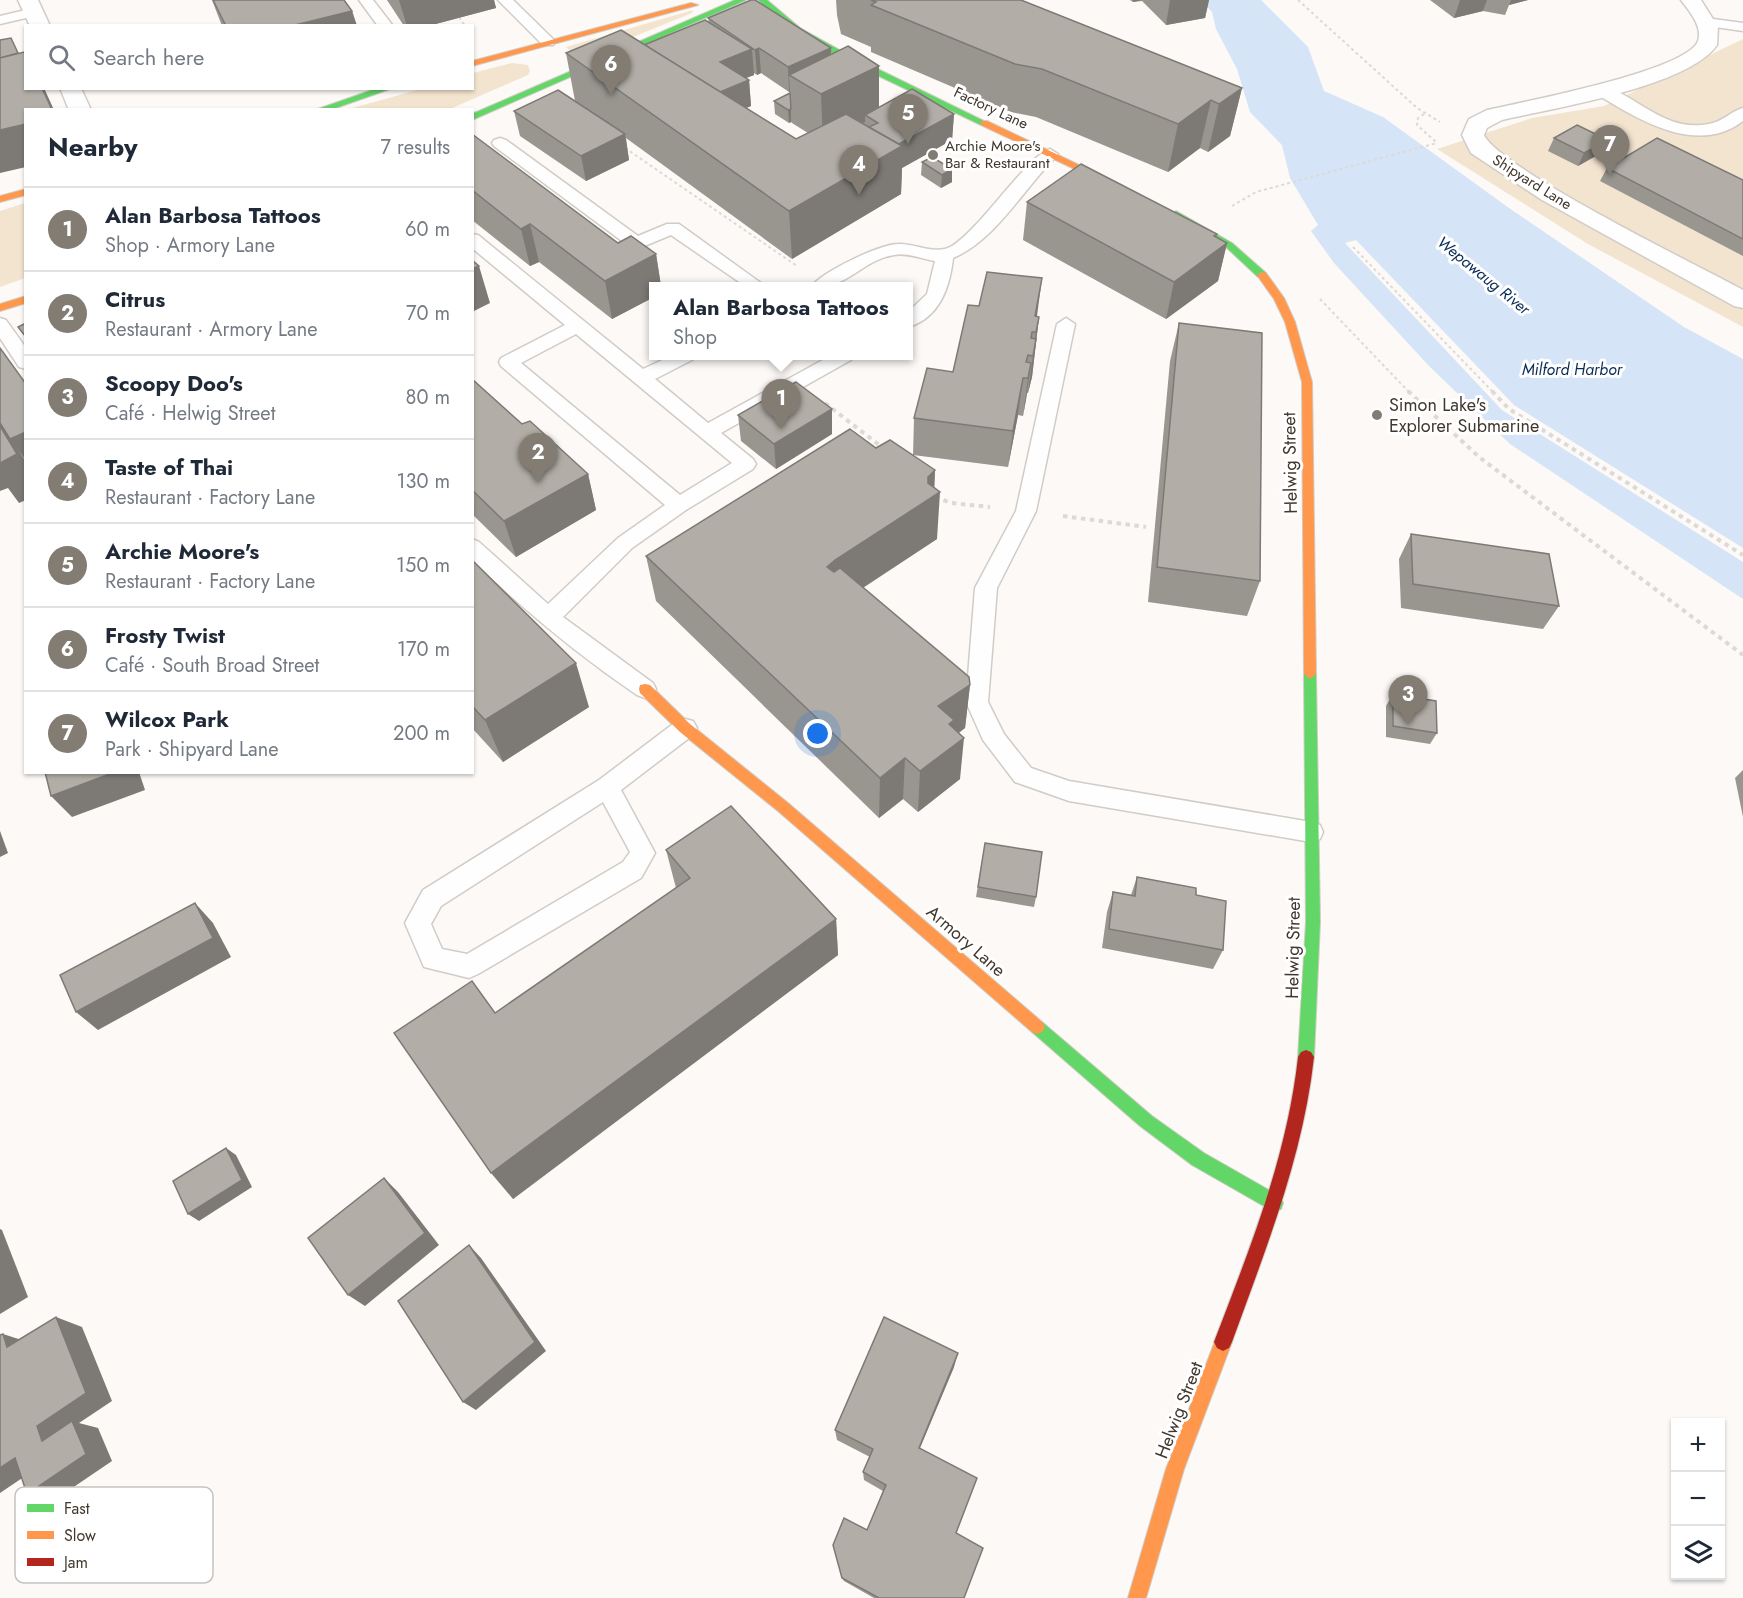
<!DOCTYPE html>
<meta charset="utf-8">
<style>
body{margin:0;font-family:Jost,sans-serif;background:#f2f2f3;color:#1f2937}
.controls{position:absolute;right:18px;bottom:18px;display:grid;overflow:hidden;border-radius:0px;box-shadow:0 2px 4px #0004}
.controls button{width:54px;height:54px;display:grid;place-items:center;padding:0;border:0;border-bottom:2px solid #e0e1e3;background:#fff;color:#1f2937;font:30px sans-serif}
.you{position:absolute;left:818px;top:734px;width:21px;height:21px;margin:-15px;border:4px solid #fff;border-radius:50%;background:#1a73e8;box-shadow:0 0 0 9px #1a73e833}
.badge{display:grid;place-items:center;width:39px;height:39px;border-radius:50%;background:#827c73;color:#fff;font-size:20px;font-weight:700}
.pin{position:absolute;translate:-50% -50px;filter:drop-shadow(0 2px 3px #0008)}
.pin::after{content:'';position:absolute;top:32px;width:21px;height:18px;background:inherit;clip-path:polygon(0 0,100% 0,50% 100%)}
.popup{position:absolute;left:649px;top:282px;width:264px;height:78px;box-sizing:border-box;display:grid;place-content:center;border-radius:0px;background:#fff;filter:drop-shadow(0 2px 4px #0005);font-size:20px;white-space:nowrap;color:#747a83}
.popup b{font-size:22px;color:#1f2937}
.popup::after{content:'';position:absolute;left:50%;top:100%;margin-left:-12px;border:12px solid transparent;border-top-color:#fff}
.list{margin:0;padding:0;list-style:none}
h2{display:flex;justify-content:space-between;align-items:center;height:78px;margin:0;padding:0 24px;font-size:26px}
h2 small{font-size:20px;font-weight:400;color:#747a83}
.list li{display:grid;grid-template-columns:39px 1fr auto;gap:18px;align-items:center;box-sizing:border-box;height:84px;padding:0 24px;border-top:2px solid #e0e1e3}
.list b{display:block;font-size:22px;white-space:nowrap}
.list p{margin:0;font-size:20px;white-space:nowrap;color:#747a83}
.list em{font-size:20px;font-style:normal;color:#747a83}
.icon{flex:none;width:33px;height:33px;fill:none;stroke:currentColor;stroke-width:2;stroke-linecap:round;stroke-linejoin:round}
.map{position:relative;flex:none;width:1743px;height:1598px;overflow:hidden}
.search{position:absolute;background:#fff;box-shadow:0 2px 4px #0004;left:24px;top:24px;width:450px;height:66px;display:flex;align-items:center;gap:15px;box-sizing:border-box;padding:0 21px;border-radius:0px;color:#747a83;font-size:22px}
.panel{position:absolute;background:#fff;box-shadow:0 2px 4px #0004;left:24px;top:108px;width:450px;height:666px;border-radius:0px}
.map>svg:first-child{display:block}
.green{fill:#f3e4cf}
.water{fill:#d6e4f7}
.pier{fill:#fcf9f6}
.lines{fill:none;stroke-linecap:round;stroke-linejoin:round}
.lane-casing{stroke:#d1ccc6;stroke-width:3}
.street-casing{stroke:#d1ccc6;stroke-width:3}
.fast-casing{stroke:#d1ccc6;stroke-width:2}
.slow-casing{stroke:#d1ccc6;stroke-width:2}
.jam-casing{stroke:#d1ccc6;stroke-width:2}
.path-far1{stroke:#dbdad7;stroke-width:2;stroke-dasharray:3 3;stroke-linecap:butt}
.path{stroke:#dbdad7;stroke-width:4;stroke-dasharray:4.5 4.5;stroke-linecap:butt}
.lane{fill:#fffefe;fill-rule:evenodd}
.street{fill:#fffefe;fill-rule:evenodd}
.fast{fill:#63d668;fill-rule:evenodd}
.slow{fill:#ff974d;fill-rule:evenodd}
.jam{fill:#b3261e;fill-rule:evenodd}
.wall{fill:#999690;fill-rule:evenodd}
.shaded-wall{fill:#7d7a75}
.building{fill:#b2aea7;stroke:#7d7a75;stroke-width:1.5}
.poi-dot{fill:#827c73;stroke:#fff;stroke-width:2}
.labels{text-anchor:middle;stroke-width:6;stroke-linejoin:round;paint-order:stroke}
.far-street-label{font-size:15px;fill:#41382d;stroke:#fff}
.far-poi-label{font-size:15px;fill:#41382d;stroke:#fff;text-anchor:start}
.far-water-label{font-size:16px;font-style:italic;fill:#092b56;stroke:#fff}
.poi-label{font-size:18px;fill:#41382d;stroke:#fff;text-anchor:start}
.street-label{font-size:18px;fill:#41382d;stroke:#fff}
.key{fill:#fff;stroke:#c6c3c0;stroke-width:1.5}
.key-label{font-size:16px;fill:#41382d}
</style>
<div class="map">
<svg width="1743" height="1598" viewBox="0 0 1743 1598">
<rect width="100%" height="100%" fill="#fcf9f6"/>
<g class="green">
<path d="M693 10 692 13 586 56H577L566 47Z"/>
<path d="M1743 39V327L1588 244 1437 149 1532 118 1604 106Z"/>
<path d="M512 63 528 65 530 71 528 75 450 109H349L421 89 472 88 473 73Z"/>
<path d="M25 203V278L0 287V211Z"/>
</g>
<path class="water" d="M1201 0H1261L1308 47 1324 91 1383 117 1509 208 1684 327 1743 359V599L1510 444 1428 365 1334 263 1311 231 1318 225 1290 178 1282 145 1250 112 1237 69 1216 29 1212 12Z"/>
<path class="pier" d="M1356 240 1514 405 1743 548V562L1502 410 1345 243Z"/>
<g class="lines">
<g class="lane-casing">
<g id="lane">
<path d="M359 0H373L393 26H378Z"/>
<path d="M498 0H513L553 39 555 42 553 45H543Z"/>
<path d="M34 8 41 12 39 15 0 24V16Z"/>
<path d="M1706 18 1743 23V31L1701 25 1699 22 1701 19Z"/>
<path d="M1600 85C1638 95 1664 133 1709 124 1723 122 1731 111 1743 108V121C1696 157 1636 118 1595 93L1592 90Z"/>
<path d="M500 138 506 140 638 236 667 224H679L765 286H745L671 235 642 247H630L494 146 492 143 494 140Z"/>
<path d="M1050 149 1058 154 1056 157C1023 189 996 240 953 258 950 286 940 318 908 327V312L927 294 935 261C922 259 907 252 894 255 861 260 848 290 812 286 822 272 880 244 898 244 916 243 935 256 952 246 981 228 1028 155 1050 149Z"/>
<path d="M472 234 478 235 643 369 671 356H694L692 360 655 379 708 423 830 356H853L851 360 721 433 753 459 756 464 753 469 686 510 632 548 563 617 653 683 656 689 653 695 645 698 637 695C578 655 524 610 472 560V539L479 542 548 604 618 538 665 505 501 366 499 362 501 358 565 325 472 248ZM576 334 732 463 680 495 521 363Z"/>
<path d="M0 318 6 320 26 348V369L19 367 0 338Z"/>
<path d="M1066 318 1075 324 1036 511 997 588 988 702 1004 734 1031 768 1069 781 1311 822 1320 825 1323 832 1320 839 1311 842 1069 801 1015 782 983 740 966 702 975 588 1016 511 1057 324Z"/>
<path d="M685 719 693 721 697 728 693 735 621 790 655 853 641 878 478 974 469 978 424 967 405 923 423 890 599 780 677 721ZM603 802 630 852 623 862 467 954 442 949 431 924 441 906Z"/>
</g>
</g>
<g class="street-casing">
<g id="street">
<path d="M18 0H38L50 26H30Z"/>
<path d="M1681 0H1701L1718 27 1717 45C1688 87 1553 108 1502 120L1487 128 1484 135C1500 169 1699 266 1743 290V308L1734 306 1542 200 1471 153 1462 135 1469 119 1487 110C1522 102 1687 71 1698 41 1703 26 1689 11 1681 0Z"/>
<path d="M60 88H81L91 110H69Z"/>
</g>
</g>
<g class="fast-casing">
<g id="fast">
<path d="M735 0H746L472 120V114Z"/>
<path d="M758 0H767L800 28 845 53 988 123 981 125 839 57 794 32Z"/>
<path d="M378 88H393L330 110H315Z"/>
<path d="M1176 211 1232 243 1266 273V277H1258L1226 247 1173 216 1171 214Z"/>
<path d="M1310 669 1316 674 1320 922 1314 1057 1311 1062 1306 1064 1301 1062 1298 1057 1306 922 1304 674Z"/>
<path d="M1037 1020 1042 1022 1152 1116 1204 1153 1281 1197 1283 1203 1281 1209 1275 1211 1269 1209 1192 1165 1140 1126 1032 1032 1029 1027 1032 1022Z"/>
</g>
</g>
<g class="slow-casing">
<g id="slow">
<path d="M691 3 698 5 472 66V61Z"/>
<path d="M981 121H987L1123 186 1115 188 981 125Z"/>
<path d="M26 189V195L0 202V196Z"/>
<path d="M1262 272 1266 273 1284 298 1295 322 1312 382 1316 674 1310 679 1304 674 1302 382 1285 322 1274 299 1257 275Z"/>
<path d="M26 296V303L0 311V304Z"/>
<path d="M645 684 650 685 690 724 788 803 1042 1022 1045 1027 1042 1032 1037 1034 1032 1032 778 811 680 732 640 693 639 689 640 685Z"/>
<path d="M1223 1333 1229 1336 1232 1342 1184 1469 1146 1598H1128L1166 1469 1217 1336Z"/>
</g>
</g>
<g class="jam-casing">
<path id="jam" d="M1306 1050 1311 1052 1314 1057C1303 1157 1266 1248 1232 1342L1229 1348 1223 1351 1217 1348 1214 1342C1250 1248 1287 1157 1298 1057L1301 1052Z"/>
</g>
<g class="path-far1">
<path d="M1298 0 1417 108 1440 122"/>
<path d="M459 17 465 26"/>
<path d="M1424 114 1418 118 1417 125 1436 142"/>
<path d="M1601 146 1623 158"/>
<path d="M625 148 797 266"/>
<path d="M1232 206 1256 192 1437 143"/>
<path d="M1353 247 1493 392"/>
<path d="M1320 299 1409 392"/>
</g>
<g class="path">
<path d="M1408 391 1479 457 1743 655"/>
<path d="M1492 391 1509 409 1743 555"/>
<path d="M825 403 883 448"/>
<path d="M935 497 951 503 990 507"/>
<path d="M1063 516 1146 527"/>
</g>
<use href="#lane" class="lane"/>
<use href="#street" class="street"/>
<use href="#fast" class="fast"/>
<use href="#slow" class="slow"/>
<use href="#jam" class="jam"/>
</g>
<g class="wall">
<path d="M212 0H344L352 11 357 26H222Z"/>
<path d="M387 0H494L496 8 428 26H404Z"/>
<path d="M836 0H1021L1242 88 1230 136 1208 152 1200 148 1168 172 1036 117 1011 112 871 52V47L841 34 837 15Z"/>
<path d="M1130 0H1209L1205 18 1166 25 1142 1 1133 2Z"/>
<path d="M1430 0H1528L1509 5 1505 15 1483 11 1454 18Z"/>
<path d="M708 18 831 48V54L879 107 954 114 952 140 902 168 901 194 792 259 626 138 629 160 586 181 520 136 514 111 575 101 566 53 644 45 709 22ZM754 73 757 75 761 73 789 92H790V93L774 101 775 114 789 123 791 122 792 123 808 133 796 139 746 108 751 106 749 80 746 78 754 75Z"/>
<path d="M472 134 618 243 656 254 661 286H654V297L612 319 539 262 530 266 472 220Z"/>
<path d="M1554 138 1601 153 1578 166 1548 151Z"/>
<path d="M922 162 952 182 941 188 921 175Z"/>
<path d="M1607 168 1743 180V256L1600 181Z"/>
<path d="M1027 202 1217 234 1216 237 1227 243 1218 281 1166 319 1023 240Z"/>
<path d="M1037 317H1039L1032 377 1028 393H1027L1023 416 1018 415 1008 467 913 455 914 418 953 372Z"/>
<path d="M1179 323 1260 581 1247 616 1148 602 1170 361Z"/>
<path d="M472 379 522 424 588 474 596 510 516 557 472 514Z"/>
<path d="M738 415 832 434 776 469 741 441Z"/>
<path d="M935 470 934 488 937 539 863 588 970 685 965 728 959 733 960 779 918 812 903 799 879 818 656 601 646 556Z"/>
<path d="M1411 534 1559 606 1543 629 1401 608 1399 559Z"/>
<path d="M472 560 589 707 503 762 472 728Z"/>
<path d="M1393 694 1437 733 1430 744 1386 737V706Z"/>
<path d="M1743 770V817L1735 778Z"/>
<path d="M985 843 1036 897 1034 907 976 897Z"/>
<path d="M666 850 836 919 838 955 513 1199 495 1013 676 888Z"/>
<path d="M1137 877 1196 895 1223 950 1213 969 1102 948 1107 912 1113 892 1131 895Z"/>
<path d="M954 1367 920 1448 956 1533 964 1598H874L844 1581 842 1578 867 1530 883 1491 864 1480 863 1472 870 1457 837 1440 835 1430Z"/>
</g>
<g class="shaded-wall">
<path d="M399 0H494L496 8 428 26H407Z"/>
<path d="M1133 0H1142L1133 2Z"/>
<path d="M1170 0H1209L1205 18 1166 25Z"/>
<path d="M1460 0H1487L1483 11 1454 18Z"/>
<path d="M1511 0H1528L1509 5Z"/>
<path d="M352 11 357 26H291Z"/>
<path d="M759 48 761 73 757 75 755 50Z"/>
<path d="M831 48 832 74 789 75 790 92H789L788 67Z"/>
<path d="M752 49 754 75 723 87 720 62Z"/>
<path d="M879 66V115H865V122L823 143 821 94Z"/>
<path d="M749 80 751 106 703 126 700 101Z"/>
<path d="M42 88H44L54 110H52Z"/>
<path d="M1242 88 1230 136 1208 152 1219 104Z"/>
<path d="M1211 100 1200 148 1168 172 1178 124Z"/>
<path d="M791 109V122L789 123 788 110Z"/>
<path d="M954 114 952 140 902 168 901 194 792 259 789 211 882 153Z"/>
<path d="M26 124V167L0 173V130Z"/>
<path d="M625 134 629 160 586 181 581 156Z"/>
<path d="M1608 140 1601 153 1578 166 1584 153Z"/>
<path d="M952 169V182L941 188 942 175Z"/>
<path d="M530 224 539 262 530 266 521 229Z"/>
<path d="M1217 234 1212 254 1227 243 1218 281 1166 319 1174 282Z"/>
<path d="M656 254 661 286H654V297L612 319 605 281Z"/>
<path d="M479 266 490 303 472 312V269Z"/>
<path d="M1042 278 1037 316 1034 332 1035 316Z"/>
<path d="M1039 317 1032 377 1028 393 1036 332Z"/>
<path d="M1031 363 1026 400 1023 416 1028 378Z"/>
<path d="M1023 378 1018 415 1008 467 1013 431Z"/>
<path d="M832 409V434L776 469 774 444Z"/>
<path d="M0 422 26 432V461L19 451 26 462V500L19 503 8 488 0 491Z"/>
<path d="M935 470 934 496 940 492 937 539 836 605 827 567 835 560Z"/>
<path d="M588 474 596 510 516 557 504 521Z"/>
<path d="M576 663 589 707 503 762 485 720Z"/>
<path d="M970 685 965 728 952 737 964 738 960 779 918 812 920 771 938 706Z"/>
<path d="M905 758 903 799 879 818 880 778Z"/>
<path d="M115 772H139L145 790 72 817 51 796Z"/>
<path d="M0 831 8 853 0 857Z"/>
<path d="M195 903 213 923 231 957 98 1030 76 1012Z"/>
<path d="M836 919 838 955 513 1199 491 1173Z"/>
<path d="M226 1148 236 1155 252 1187 199 1221 188 1214Z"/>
<path d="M384 1178 398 1192 439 1245 365 1306 348 1295Z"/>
<path d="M0 1229 2 1230 28 1297 0 1314Z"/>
<path d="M469 1245 481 1258 546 1351 476 1410 463 1402Z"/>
<path d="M56 1317 82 1327 112 1401 79 1423 98 1428 112 1461 56 1499 27 1494 37 1426Z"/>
<path d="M3 1334 31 1343 7 1347Z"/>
<path d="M958 1353 954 1367 916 1457 919 1448Z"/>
<path d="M15 1458 43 1464 0 1493V1468Z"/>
</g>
<g class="building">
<path d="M213 0H344L352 11 291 26H226Z"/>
<path d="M751 0H755L831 48 788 67 759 48 755 50 708 18Z"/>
<path d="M871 0H1021L1242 88 1219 104 1211 100 1178 124 1042 69 1015 64 871 5 876 2Z"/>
<path d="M705 20 752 49 720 62 749 80 720 92 644 45Z"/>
<path d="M621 30 796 139 846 114 902 146 789 211 566 53Z"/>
<path d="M11 38 18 53 0 58V40Z"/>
<path d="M848 46 879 66 821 94 789 75Z"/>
<path d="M24 52 26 55V88H42L52 110H26V124L0 130V58Z"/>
<path d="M912 89 954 114 899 144 869 127 878 123 865 115Z"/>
<path d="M558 90 625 134 581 156 514 111Z"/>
<path d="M790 93 791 109 788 110 774 101Z"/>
<path d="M1577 125 1608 140 1584 153 1554 138Z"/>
<path d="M472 134 618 243 631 236 656 254 605 281 530 224 521 229 472 190Z"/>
<path d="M1657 138 1743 180V239L1607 168Z"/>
<path d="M932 157 952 169 942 175 922 162Z"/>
<path d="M1081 164 1217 234 1214 236 1227 243 1174 282 1027 202Z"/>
<path d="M472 260 479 266 472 269Z"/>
<path d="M987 272 1042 278 1035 316 1039 317 1036 332H1032L1031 338 1036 339 1033 356 1028 355 1026 362 1031 363 1028 378H1023L1013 431 914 418 927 368 953 372 968 305 979 306Z"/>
<path d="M26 323V337L18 327Z"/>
<path d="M1179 323 1262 333 1260 581 1157 567Z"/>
<path d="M0 348 26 384V432L10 439 0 423Z"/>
<path d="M472 379 522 424 530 421 588 474 504 521 472 490Z"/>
<path d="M796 382 832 409 774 444 738 415Z"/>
<path d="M0 426 17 454 0 463Z"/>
<path d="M850 429 876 448 890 440 935 470 928 477V483L940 492 835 560 827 567 834 572 840 568 969 677 970 685 938 706 954 720 949 724 964 738 920 771 905 758 880 778 646 556Z"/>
<path d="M1411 534 1549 554 1559 606 1413 584Z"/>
<path d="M472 560 576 663 485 720 472 706Z"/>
<path d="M1393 694 1436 701 1437 733 1393 726Z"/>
<path d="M45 772H115L51 796Z"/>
<path d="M731 806 836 919 491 1173 394 1033 472 981 495 1013 690 878 666 850Z"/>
<path d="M985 843 1042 852 1036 897 978 887Z"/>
<path d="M1137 877 1196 888V895L1226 901 1223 950 1109 929 1113 892 1135 896Z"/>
<path d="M195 903 213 938 76 1012 60 975Z"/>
<path d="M226 1148 242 1180 188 1214 173 1181Z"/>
<path d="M384 1178 425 1233 348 1295 308 1238Z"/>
<path d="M469 1245 535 1342 463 1402 398 1301Z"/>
<path d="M56 1317 86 1393 37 1426 42 1441 72 1421 86 1454 27 1494 15 1458 0 1468V1335L3 1334 7 1347Z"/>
<path d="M884 1317 958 1353 919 1448 977 1478 956 1533 983 1548 964 1598H879L842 1578 833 1545 844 1518 867 1530 886 1485 863 1472 873 1449 835 1430Z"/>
</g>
<g class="poi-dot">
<circle cx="933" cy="155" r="6"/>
<circle cx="1377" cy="415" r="6"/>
</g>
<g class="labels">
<g class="far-street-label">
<text transform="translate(991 108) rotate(25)" y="5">Factory Lane</text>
<text transform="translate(1532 182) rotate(32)" y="5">Shipyard Lane</text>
</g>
<g class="far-poi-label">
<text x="945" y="151">Archie Moore's<tspan x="945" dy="17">Bar &amp; Restaurant</tspan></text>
</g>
<g class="far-water-label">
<text transform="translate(1484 275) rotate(39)" y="6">Wepawaug River</text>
<text x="1572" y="375">Milford Harbor</text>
</g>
<g class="poi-label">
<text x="1389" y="411">Simon Lake's<tspan x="1389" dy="21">Explorer Submarine</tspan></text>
</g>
<g class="street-label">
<text transform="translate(1290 463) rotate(-91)" y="6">Helwig Street</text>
<text transform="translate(966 941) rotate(41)" y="6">Armory Lane</text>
<text transform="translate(1293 948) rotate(-89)" y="6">Helwig Street</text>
<text transform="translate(1179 1410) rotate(-69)" y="6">Helwig Street</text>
</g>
</g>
<rect x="15" y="1487" width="198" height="96" rx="9" class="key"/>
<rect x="27" y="1504" width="27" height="8" fill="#63d668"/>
<rect x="27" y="1531" width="27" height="8" fill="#ff974d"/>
<rect x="27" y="1558" width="27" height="8" fill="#b3261e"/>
<g class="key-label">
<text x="64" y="1514">Fast</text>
<text x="64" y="1541">Slow</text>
<text x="64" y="1568">Jam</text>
</g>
</svg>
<div class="controls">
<button>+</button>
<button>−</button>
<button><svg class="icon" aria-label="layers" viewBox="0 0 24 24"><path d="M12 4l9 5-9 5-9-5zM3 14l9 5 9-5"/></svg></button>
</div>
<div class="you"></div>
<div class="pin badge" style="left:781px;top:429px">1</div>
<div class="popup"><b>Alan Barbosa Tattoos</b>Shop</div>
<div class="pin badge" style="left:538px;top:483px">2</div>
<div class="pin badge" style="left:1408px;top:725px">3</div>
<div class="pin badge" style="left:859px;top:195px">4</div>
<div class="pin badge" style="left:908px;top:144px">5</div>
<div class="pin badge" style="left:611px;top:95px">6</div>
<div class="pin badge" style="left:1610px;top:175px">7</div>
<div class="search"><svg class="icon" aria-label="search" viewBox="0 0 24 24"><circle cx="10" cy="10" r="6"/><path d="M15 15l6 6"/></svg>Search here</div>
<section class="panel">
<h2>Nearby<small>7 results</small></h2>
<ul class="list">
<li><span class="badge">1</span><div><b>Alan Barbosa Tattoos</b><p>Shop · Armory Lane</p></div><em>60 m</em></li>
<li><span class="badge">2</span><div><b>Citrus</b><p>Restaurant · Armory Lane</p></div><em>70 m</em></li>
<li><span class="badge">3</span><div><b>Scoopy Doo's</b><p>Café · Helwig Street</p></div><em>80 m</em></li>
<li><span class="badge">4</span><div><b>Taste of Thai</b><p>Restaurant · Factory Lane</p></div><em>130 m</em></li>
<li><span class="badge">5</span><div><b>Archie Moore's</b><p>Restaurant · Factory Lane</p></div><em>150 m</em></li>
<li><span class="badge">6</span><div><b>Frosty Twist</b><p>Café · South Broad Street</p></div><em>170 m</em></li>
<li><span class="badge">7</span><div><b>Wilcox Park</b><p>Park · Shipyard Lane</p></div><em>200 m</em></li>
</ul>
</section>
</div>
